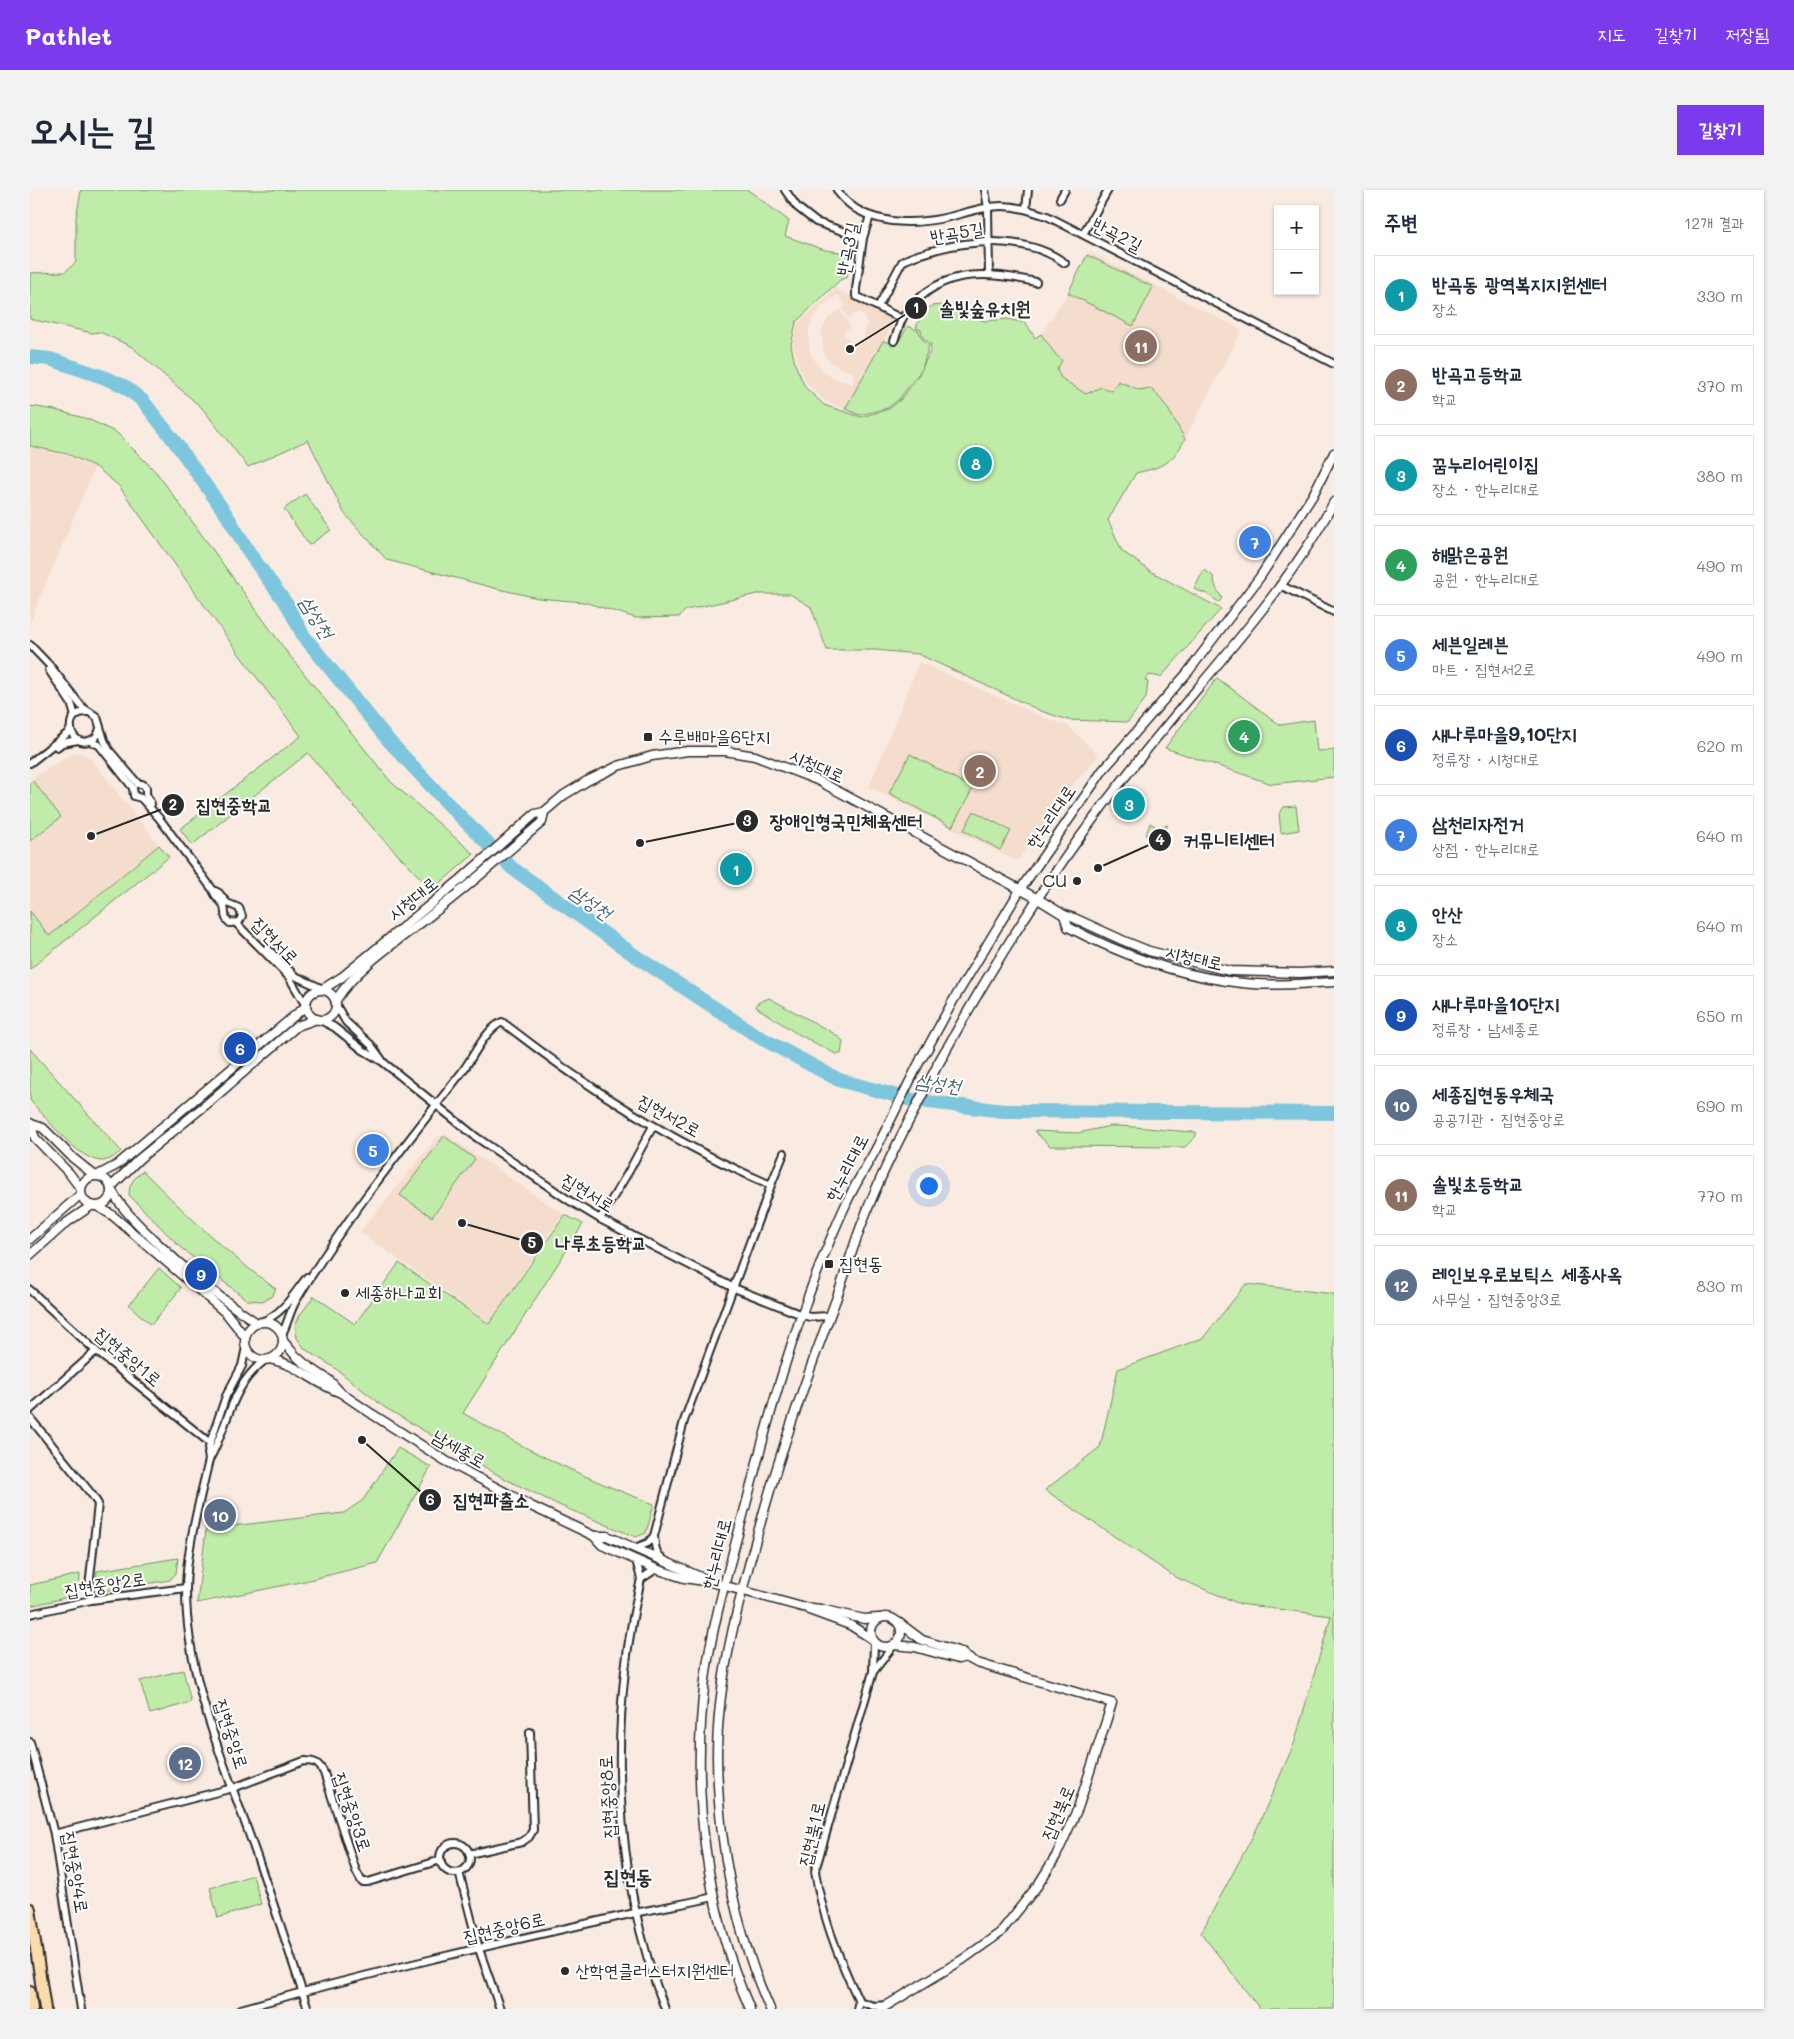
<!DOCTYPE html>
<html lang="ko">
<meta charset="utf-8">
<style>
body{margin:0;font-family:Mali,"Poor Story",sans-serif;background:#f2f2f3;color:#1f2937}
.controls{position:absolute;right:15px;top:15px;display:grid;overflow:hidden;border-radius:0px;box-shadow:0 1px 4px #0004}
.controls button{width:45px;height:45px;display:grid;place-items:center;padding:0;border:0;border-bottom:1px solid #e0e1e3;background:#fff;color:#1f2937;font:25px sans-serif}
.you{position:absolute;left:898px;top:995px;width:18px;height:18px;margin:-12px;border:4px solid #fff;border-radius:50%;background:#1a73e8;box-shadow:0 0 0 8px #1a73e833}
.badge{display:grid;place-items:center;width:32px;height:32px;border-radius:50%;background:#7c3aed;color:#fff;font-size:16px;font-weight:700}
.pin{position:absolute;translate:-50% -50%;border:2px solid #fff;box-shadow:0 1px 5px #0006}
.list{margin:0;padding:0;list-style:none}
h2{display:flex;justify-content:space-between;align-items:center;height:65px;margin:0;padding:0 20px;font-size:21px}
h2 small{font-size:16px;font-weight:400;color:#747a83}
.list li{display:grid;grid-template-columns:32px 1fr auto;gap:15px;align-items:center;box-sizing:border-box;height:80px;margin:0 10px 10px;padding:0 10px;border:1px solid #e0e1e3;border-radius:0px}
.list b{display:block;font-size:19px;white-space:nowrap}
.list p{margin:0;font-size:16px;white-space:nowrap;color:#747a83}
.list em{font-size:16px;font-style:normal;color:#747a83}
.map{position:relative;flex:none;width:1304px;height:1819px;overflow:hidden;border-radius:0px}
header{display:flex;align-items:center;gap:30px;box-sizing:border-box;height:70px;padding:0 25px;background:#7c3aed;color:#fff}
header strong{font-size:24px}
nav{display:flex;gap:28px;margin-inline-start:auto;font-size:18px}
.intro{display:flex;align-items:center;justify-content:space-between;box-sizing:border-box;height:120px;padding:0 30px}
h1{margin:0;font-size:35px}
.button{padding:12px 22px;border-radius:0px;background:#7c3aed;color:#fff;font-size:18px;font-weight:700}
main{display:flex;gap:30px;padding:0 30px}
aside{flex:1;background:#fff;border-radius:0px;box-shadow:0 1px 4px #0004}
.map>svg:first-child{display:block}
.built{fill:#f4ddcc;fill-rule:evenodd}
.green{fill:#c0eca9;stroke:#768c6a}
.lines{fill:none;stroke-linecap:round;stroke-linejoin:round}
.river{stroke:#7dc6dd;stroke-width:14}
.minor-casing{stroke:#2b2b2b;stroke-width:10}
.tertiary-casing{stroke:#2b2b2b;stroke-width:11}
.secondary-casing{stroke:#2b2b2b;stroke-width:12}
.trunk-casing{stroke:#2b2b2b;stroke-width:14}
.minor{stroke:#fff;stroke-width:6}
.tertiary{stroke:#fff;stroke-width:8}
.secondary{stroke:#fff;stroke-width:9}
.trunk{stroke:#fcdcac;stroke-width:10}
.poi-dot{fill:#2b2b2b;stroke:#fff;stroke-width:2}
.labels{text-anchor:middle;stroke-width:4;stroke-linejoin:round;paint-order:stroke}
.street-label{font-size:18px;fill:#2b2b2b;stroke:#fff}
.poi-label{font-size:18px;fill:#2b2b2b;stroke:#fff;text-anchor:start}
.water-label{font-size:19px;font-style:italic;fill:#486169;stroke:#fff}
.quarter-label{font-size:20px;font-weight:bold;fill:#2b2b2b;stroke:#fff}
.leader{fill:none;stroke:#2b2b2b;stroke-width:2}
.callout-dot{fill:#2b2b2b;stroke:#fff;stroke-width:2}
.mark-label{font-size:15px;text-anchor:middle;font-weight:bold;fill:#fff}
.callout-label{font-size:19px;text-anchor:middle;font-weight:bold;fill:#2b2b2b;stroke:#fff;stroke-width:4;stroke-linejoin:round;paint-order:stroke}
</style>
<header>
<strong>Pathlet</strong>
<nav><a>지도</a><a>길찾기</a><a>저장됨</a></nav>
</header>
<div class="intro"><h1>오시는 길</h1><a class="button">길찾기</a></div>
<main>
<div class="map">
<svg width="1304" height="1819" viewBox="0 0 1304 1819">
<rect width="100%" height="100%" fill="#f9ebe1"/>
<filter id="ink" filterUnits="userSpaceOnUse"><feTurbulence type="fractalNoise" baseFrequency=".02" numOctaves="2"/><feDisplacementMap in="SourceGraphic" scale="10" xChannelSelector="R" yChannelSelector="G"/><feConvolveMatrix kernelMatrix="1 2 1 2 8 2 1 2 1" color-interpolation-filters="sRGB"/></filter>
<g filter="url(#ink)">
<g class="built">
<path d="M1059 62 1212 140 1155 249 1149 238 1110 200 1088 191 1082 201 1071 197 1056 204 1031 188 1027 180 1032 170 1011 144 1038 103Z"/>
<path d="M806 98 863 129V134L815 219 795 211 777 194 767 172 763 155 767 134ZM808 105 815 116 812 118 819 129 824 123H832L837 132 834 149 829 155 823 157 813 142 821 137 810 120 799 127 791 142 794 165 805 176 823 182V194L804 189 793 181 781 165 779 153V139L783 128 795 113Z"/>
<path d="M0 257 26 262 65 277 0 432Z"/>
<path d="M889 472 1013 527 1038 536 1069 566 1042 596 987 671 839 597Z"/>
<path d="M43 563H51L60 568 129 655 19 746 0 721V590Z"/>
<path d="M417 945 533 1024 459 1133 330 1042 408 946Z"/>
</g>
<g class="green">
<path d="M50 0H718L759 31 755 46 795 60 817 63 819 75 817 87 810 90 766 132 761 155 765 174 775 197 794 215 831 227 859 219 870 210 886 190 900 162 901 154 893 148 891 140 886 138 892 123 901 116 912 115 955 131 977 129 996 133 1005 148 1011 144 1027 166 1032 170 1027 180 1031 188 1056 204 1071 197 1082 201 1088 191 1110 200 1120 198C1138 214 1143 229 1155 249 1142 274 1132 277 1106 283L1078 330 1092 361 1120 381 1191 419 1131 487 1119 485 1115 490 1118 492 1116 508 1098 532 1038 530 1011 521 888 464 845 460H797L781 417 760 404H727L656 420 649 427 606 428 554 412 508 408 468 399 357 370 314 323 278 250 218 277 172 218 102 157 70 142 62 143 0 129V83L35 82 46 72V28L51 1Z"/>
<path d="M1057 65 1123 97 1103 136 1038 103Z"/>
<path d="M878 136 889 141 892 149 899 155 892 179 869 209 858 218 830 225 815 219 853 151 867 154Z"/>
<path d="M0 216 25 220 58 229 87 243 127 283 256 461 361 592 444 664 402 700 348 644 278 563 162 655 150 639 271 546 206 460 89 296 66 277 37 264 0 256Z"/>
<path d="M275 304 301 340 279 355 254 319Z"/>
<path d="M1174 380 1183 386 1186 398 1192 408 1189 412 1177 404 1164 399Z"/>
<path d="M1187 488 1250 535 1284 530 1287 561 1304 560V587L1242 594 1135 558Z"/>
<path d="M880 564 943 598 922 637 859 603Z"/>
<path d="M3 591 31 627 0 651V593Z"/>
<path d="M1266 616 1269 640 1251 643 1249 624 1254 617Z"/>
<path d="M944 621 981 641 970 660 934 640Z"/>
<path d="M1120 633 1126 637 1138 635 1133 643 1138 645 1132 653H1127L1116 646Z"/>
<path d="M129 655 139 667 0 779V721L19 746Z"/>
<path d="M739 808 805 844 813 851 811 864H806L766 843 726 817 727 813Z"/>
<path d="M0 859 91 961C85 966 79 971 71 971 48 969 20 932 5 916L0 910Z"/>
<path d="M1080 936C1109 936 1137 941 1166 942V946L1155 957 1020 956 1004 941 1048 943Z"/>
<path d="M414 946 445 969 402 1027 370 1005Z"/>
<path d="M113 981C154 1022 198 1065 246 1099L241 1107 232 1111 217 1110 151 1058 99 1005C99 993 104 988 113 981Z"/>
<path d="M535 1025 553 1034 433 1223C494 1259 558 1290 624 1314L616 1343 606 1347 531 1316 473 1288 354 1217 305 1178 275 1159 267 1148 265 1136 270 1125 284 1106 325 1134 369 1073 459 1134Z"/>
<path d="M129 1078 151 1098 121 1135 99 1115Z"/>
<path d="M1216 1094 1304 1104V1819H1230L1171 1743 1227 1638 1264 1554 1301 1426 1210 1414 1145 1387 1015 1300 1070 1257 1088 1179 1173 1148Z"/>
<path d="M368 1258 401 1277 347 1373 275 1391 167 1413 176 1339 314 1323 333 1310Z"/>
<path d="M148 1368 146 1383 140 1390 73 1401 66 1395 67 1381Z"/>
<path d="M50 1384 49 1400 43 1406 0 1416V1395Z"/>
<path d="M153 1480 161 1512 120 1524 110 1491Z"/>
<path d="M223 1685 231 1714 188 1728 180 1698Z"/>
</g>
<g class="lines">
<path class="river" d="M0 167 20 169 73 187 94 196 113 211 145 252 196 324 222 367 258 416 273 445 359 551 418 614 482 678 604 765 729 847 809 890 882 910 974 921 1304 923"/>
<g class="minor-casing">
<g id="minor">
<path d="M755 0 767 17 786 32 833 48"/>
<path d="M807 0C811 8 819 14 826 19 854 36 892 34 923 26 938 22 956 16 972 16 988 16 1002 21 1017 26L1304 174"/>
<path d="M955 0 958 18 959 84"/>
<path d="M1030 9 1035 0"/>
<path d="M996 19 998 0"/>
<path d="M840 26 833 48 826 99V106L872 129C905 78 952 80 1006 92"/>
<path d="M1053 44 1078 0"/>
<path d="M848 117 872 72C883 65 895 63 908 59 949 49 999 47 1035 73"/>
<path d="M864 151 872 129"/>
<path d="M1250 395 1304 422"/>
<path d="M0 455 21 477 52 517 67 527 74 550 79 560 108 594"/>
<path d="M19 480 41 513 45 526"/>
<path d="M58 522C30 521 40 560 61 550 67 548 69 543 70 538"/>
<path d="M60 551 69 555 103 598"/>
<path d="M27 557 32 553 48 550"/>
<path d="M0 573 38 543 41 538"/>
<path d="M108 594H112L116 597V604L121 614"/>
<path d="M103 598 104 606 111 608 129 628 183 700C185 707 189 709 193 714 197 721 192 727 200 733L209 732 212 726 209 718 197 713 189 703 183 700"/>
<path d="M206 733 259 787 276 816"/>
<path d="M237 758 265 786 293 799"/>
<path d="M306 815 316 832 341 855 352 870"/>
<path d="M290 830 304 837 333 860 353 872 446 947 540 1011 570 1029 704 1098 772 1125 780 1127 799 1126"/>
<path d="M570 1029 599 981 623 936"/>
<path d="M0 1100 66 1161 180 1253"/>
<path d="M231 1132C253 1124 263 1105 277 1087"/>
<path d="M252 1144C258 1133 260 1120 267 1109 315 1029 375 955 432 882 444 866 454 841 472 832 499 852 525 873 553 891 612 931 675 967 741 995"/>
<path d="M235 1170C200 1197 199 1234 179 1270 170 1309 156 1360 156 1400 156 1490 195 1574 224 1658 243 1711 260 1765 278 1819"/>
<path d="M0 1220 66 1161"/>
<path d="M0 1228 63 1306 68 1314 59 1397 61 1410"/>
<path d="M179 1270 178 1263 180 1253 196 1206 212 1176 216 1157"/>
<path d="M624 1346 654 1231 741 995 754 963"/>
<path d="M605 1358 618 1353 624 1346C625 1355 625 1364 633 1369"/>
<path d="M606 1370 611 1389 626 1379"/>
<path d="M611 1389C578 1530 582 1683 635 1819"/>
<path d="M0 1424 61 1410 156 1398"/>
<path d="M843 1482 864 1455"/>
<path d="M0 1552 24 1644 51 1819"/>
<path d="M24 1644 203 1598 274 1571C285 1571 289 1573 294 1583L326 1681 332 1692H338L411 1670"/>
<circle cx="425" cy="1668" r="15"/>
<path d="M439 1664 492 1652 499 1647 503 1640 500 1542"/>
<path d="M429 1682 449 1759 470 1819"/>
<path d="M829 1811C809 1770 792 1726 785 1681L843 1482 844 1453"/>
<path d="M829 1811 843 1816 857 1815"/>
<path d="M211 1819C341 1782 473 1752 605 1723 631 1717 657 1714 683 1707"/>
<path d="M827 1819 829 1811"/>
</g>
</g>
<g class="tertiary-casing">
<g id="tertiary">
<path d="M1034 725 1038 737C1088 763 1141 783 1197 791 1232 797 1269 794 1304 792"/>
<path d="M293 799 312 787 430 690 505 624 514 622 534 605 557 591 588 576 622 566 658 561H695L725 566 787 590 1008 709 1034 725 1044 728 1092 750 1119 761 1171 774 1200 781 1270 783 1304 781"/>
<circle cx="291" cy="815" r="15"/>
<path d="M306 810C329 774 373 748 406 721 442 693 477 662 512 632L514 622"/>
<path d="M898 857 923 811 990 700 1073 580 1158 482 1230 387 1283 305 1304 263"/>
<path d="M916 860C972 758 1037 659 1110 568 1176 485 1254 405 1304 312"/>
<path d="M0 933 5 948 39 983 51 999"/>
<path d="M1 934 13 938 43 968 64 985"/>
<path d="M68 985 87 975 276 816"/>
<circle cx="66" cy="1001" r="15"/>
<path d="M81 997 109 969 178 913 267 836 287 829"/>
<path d="M82 1001C92 1019 107 1033 122 1048 154 1079 189 1108 227 1133"/>
<path d="M67 1016 82 1025 197 1124 215 1147"/>
<path d="M0 1049 51 1004"/>
<path d="M0 1065 36 1033 61 1016"/>
<circle cx="234" cy="1151" r="19"/>
<path d="M253 1151 265 1165 275 1174 299 1190 311 1203 342 1224 416 1271 503 1317 564 1346 572 1355 626 1379 654 1388 681 1392 772 1417 791 1419 834 1429 849 1428"/>
<path d="M240 1169C269 1175 282 1192 309 1202"/>
<path d="M564 1346H577L675 1389"/>
<path d="M779 1420 820 1435 842 1449"/>
<circle cx="856" cy="1442" r="15"/>
<path d="M864 1455 885 1457 928 1469 936 1467 931 1462 892 1450 868 1432"/>
<path d="M720 1819C675 1717 661 1600 675 1490 683 1426 704 1362 720 1299 745 1202 774 1105 816 1014 824 996 835 979 845 961 861 930 876 898 892 867"/>
<path d="M740 1819C705 1741 688 1653 687 1567 687 1486 710 1406 732 1328 753 1253 779 1180 807 1107 816 1082 823 1056 833 1031 853 977 882 926 908 874"/>
<path d="M851 1819 932 1770 970 1743 1008 1695 1026 1666 1048 1618 1082 1513 947 1473 936 1467"/>
</g>
</g>
<g class="secondary-casing">
<g id="secondary">
<path d="M892 867 898 857"/>
<path d="M908 874 916 860"/>
</g>
</g>
<g class="trunk-casing">
<g id="trunk">
<path d="M0 1719 15 1819"/>
<path d="M0 1802 2 1819"/>
</g>
</g>
<use href="#minor" class="minor"/>
<use href="#tertiary" class="tertiary"/>
<use href="#secondary" class="secondary"/>
<use href="#trunk" class="trunk"/>
</g>
</g>
<g class="poi-dot">
<rect x="613" y="542" width="10" height="10" rx="2.5"/>
<circle cx="1047" cy="691" r="5"/>
<rect x="794" y="1069" width="10" height="10" rx="2.5"/>
<circle cx="315" cy="1103" r="5"/>
<circle cx="535" cy="1781" r="5"/>
</g>
<g class="labels">
<g class="street-label">
<text transform="translate(927 43) rotate(-9)" y="6">반곡5길</text>
<text transform="translate(1087 45) rotate(27)" y="6">반곡2길</text>
<text transform="translate(818 59) rotate(-79)" y="6">반곡3길</text>
<text transform="translate(787 576) rotate(24)" y="6">시청대로</text>
<text transform="translate(1021 627) rotate(-56)" y="6">한누리대로</text>
<text transform="translate(383 709) rotate(-39)" y="6">시청대로</text>
<text transform="translate(245 751) rotate(46)" y="6">집현서로</text>
<text transform="translate(1164 768) rotate(13)" y="6">시청대로</text>
<text transform="translate(639 926) rotate(29)" y="6">집현서2로</text>
<text transform="translate(817 978) rotate(-63)" y="6">한누리대로</text>
<text transform="translate(558 1003) rotate(31)" y="6">집현서로</text>
<text transform="translate(98 1167) rotate(40)" y="6">집현중앙1로</text>
<text transform="translate(429 1259) rotate(30)" y="6">남세종로</text>
<text transform="translate(687 1364) rotate(-76)" y="6">한누리대로</text>
<text transform="translate(75 1395) rotate(-9)" y="6">집현중앙2로</text>
<text transform="translate(201 1544) rotate(72)" y="6">집현중앙로</text>
<text transform="translate(578 1607) rotate(-93)" y="6">집현중앙8로</text>
<text transform="translate(322 1622) rotate(71)" y="6">집현중앙3로</text>
<text transform="translate(1028 1623) rotate(-67)" y="6">집현북로</text>
<text transform="translate(782 1644) rotate(-77)" y="6">집현북1로</text>
<text transform="translate(45 1682) rotate(80)" y="6">집현중앙4로</text>
<text transform="translate(474 1738) rotate(-13)" y="6">집현중앙6로</text>
</g>
<g class="poi-label">
<text x="628" y="553">수루배마을6단지</text>
<text x="1037" y="697" text-anchor="end">CU</text>
<text x="809" y="1080">집현동</text>
<text x="325" y="1109">세종하나교회</text>
<text x="545" y="1787">산학연클러스터지원센터</text>
</g>
<g class="water-label">
<text transform="translate(287 427) rotate(58)" y="7">삼성천</text>
<text transform="translate(561 712) rotate(35)" y="7">삼성천</text>
<text transform="translate(908 893) rotate(8)" y="7">삼성천</text>
</g>
<g class="quarter-label">
<text x="598" y="1694">집현동</text>
</g>
</g>
<path class="leader" d="M820 159L886 118M61 646L143 615M610 653L717 631M1068 678L1130 650M432 1033L502 1053M332 1250L400 1310"/>
<g class="callout-dot">
<circle cx="820" cy="159" r="5"/>
<circle cx="61" cy="646" r="5"/>
<circle cx="610" cy="653" r="5"/>
<circle cx="1068" cy="678" r="5"/>
<circle cx="432" cy="1033" r="5"/>
<circle cx="332" cy="1250" r="5"/>
<circle cx="886" cy="118" r="12"/>
<circle cx="143" cy="615" r="12"/>
<circle cx="717" cy="631" r="12"/>
<circle cx="1130" cy="650" r="12"/>
<circle cx="502" cy="1053" r="12"/>
<circle cx="400" cy="1310" r="12"/>
</g>
<g class="mark-label">
<text x="886" y="123">1</text>
<text x="143" y="620">2</text>
<text x="717" y="636">3</text>
<text x="1130" y="655">4</text>
<text x="502" y="1058">5</text>
<text x="400" y="1315">6</text>
</g>
<g class="callout-label">
<text x="955" y="125">솔빛숲유치원</text>
<text x="204" y="622">집현중학교</text>
<text x="816" y="638">장애인형국민체육센터</text>
<text x="1199" y="657">커뮤니티센터</text>
<text x="571" y="1060">나루초등학교</text>
<text x="461" y="1317">집현파출소</text>
</g>
</svg>
<div class="controls">
<button>+</button>
<button>−</button>
</div>
<div class="you"></div>
<div class="pin badge" style="left:706px;top:679px;background:#0f9aa8">1</div>
<div class="pin badge" style="left:950px;top:581px;background:#8d6e63">2</div>
<div class="pin badge" style="left:1099px;top:614px;background:#0f9aa8">3</div>
<div class="pin badge" style="left:1214px;top:546px;background:#2e9e5b">4</div>
<div class="pin badge" style="left:343px;top:960px;background:#3f7fe0">5</div>
<div class="pin badge" style="left:210px;top:858px;background:#1a4fb4">6</div>
<div class="pin badge" style="left:1225px;top:352px;background:#3f7fe0">7</div>
<div class="pin badge" style="left:946px;top:273px;background:#0f9aa8">8</div>
<div class="pin badge" style="left:171px;top:1084px;background:#1a4fb4">9</div>
<div class="pin badge" style="left:190px;top:1325px;background:#5c6f8a">10</div>
<div class="pin badge" style="left:1111px;top:156px;background:#8d6e63">11</div>
<div class="pin badge" style="left:155px;top:1573px;background:#5c6f8a">12</div>
</div>
<aside>
<h2>주변<small>12개 결과</small></h2>
<ul class="list">
<li><span class="badge" style="background:#0f9aa8">1</span><div><b>반곡동 광역복지지원센터</b><p>장소</p></div><em>330 m</em></li>
<li><span class="badge" style="background:#8d6e63">2</span><div><b>반곡고등학교</b><p>학교</p></div><em>370 m</em></li>
<li><span class="badge" style="background:#0f9aa8">3</span><div><b>꿈누리어린이집</b><p>장소 · 한누리대로</p></div><em>380 m</em></li>
<li><span class="badge" style="background:#2e9e5b">4</span><div><b>해맑은공원</b><p>공원 · 한누리대로</p></div><em>490 m</em></li>
<li><span class="badge" style="background:#3f7fe0">5</span><div><b>세븐일레븐</b><p>마트 · 집현서2로</p></div><em>490 m</em></li>
<li><span class="badge" style="background:#1a4fb4">6</span><div><b>새나루마을9,10단지</b><p>정류장 · 시청대로</p></div><em>620 m</em></li>
<li><span class="badge" style="background:#3f7fe0">7</span><div><b>삼천리자전거</b><p>상점 · 한누리대로</p></div><em>640 m</em></li>
<li><span class="badge" style="background:#0f9aa8">8</span><div><b>안산</b><p>장소</p></div><em>640 m</em></li>
<li><span class="badge" style="background:#1a4fb4">9</span><div><b>새나루마을10단지</b><p>정류장 · 남세종로</p></div><em>650 m</em></li>
<li><span class="badge" style="background:#5c6f8a">10</span><div><b>세종집현동우체국</b><p>공공기관 · 집현중앙로</p></div><em>690 m</em></li>
<li><span class="badge" style="background:#8d6e63">11</span><div><b>솔빛초등학교</b><p>학교</p></div><em>770 m</em></li>
<li><span class="badge" style="background:#5c6f8a">12</span><div><b>레인보우로보틱스 세종사옥</b><p>사무실 · 집현중앙3로</p></div><em>830 m</em></li>
</ul>
</aside>
</main>
